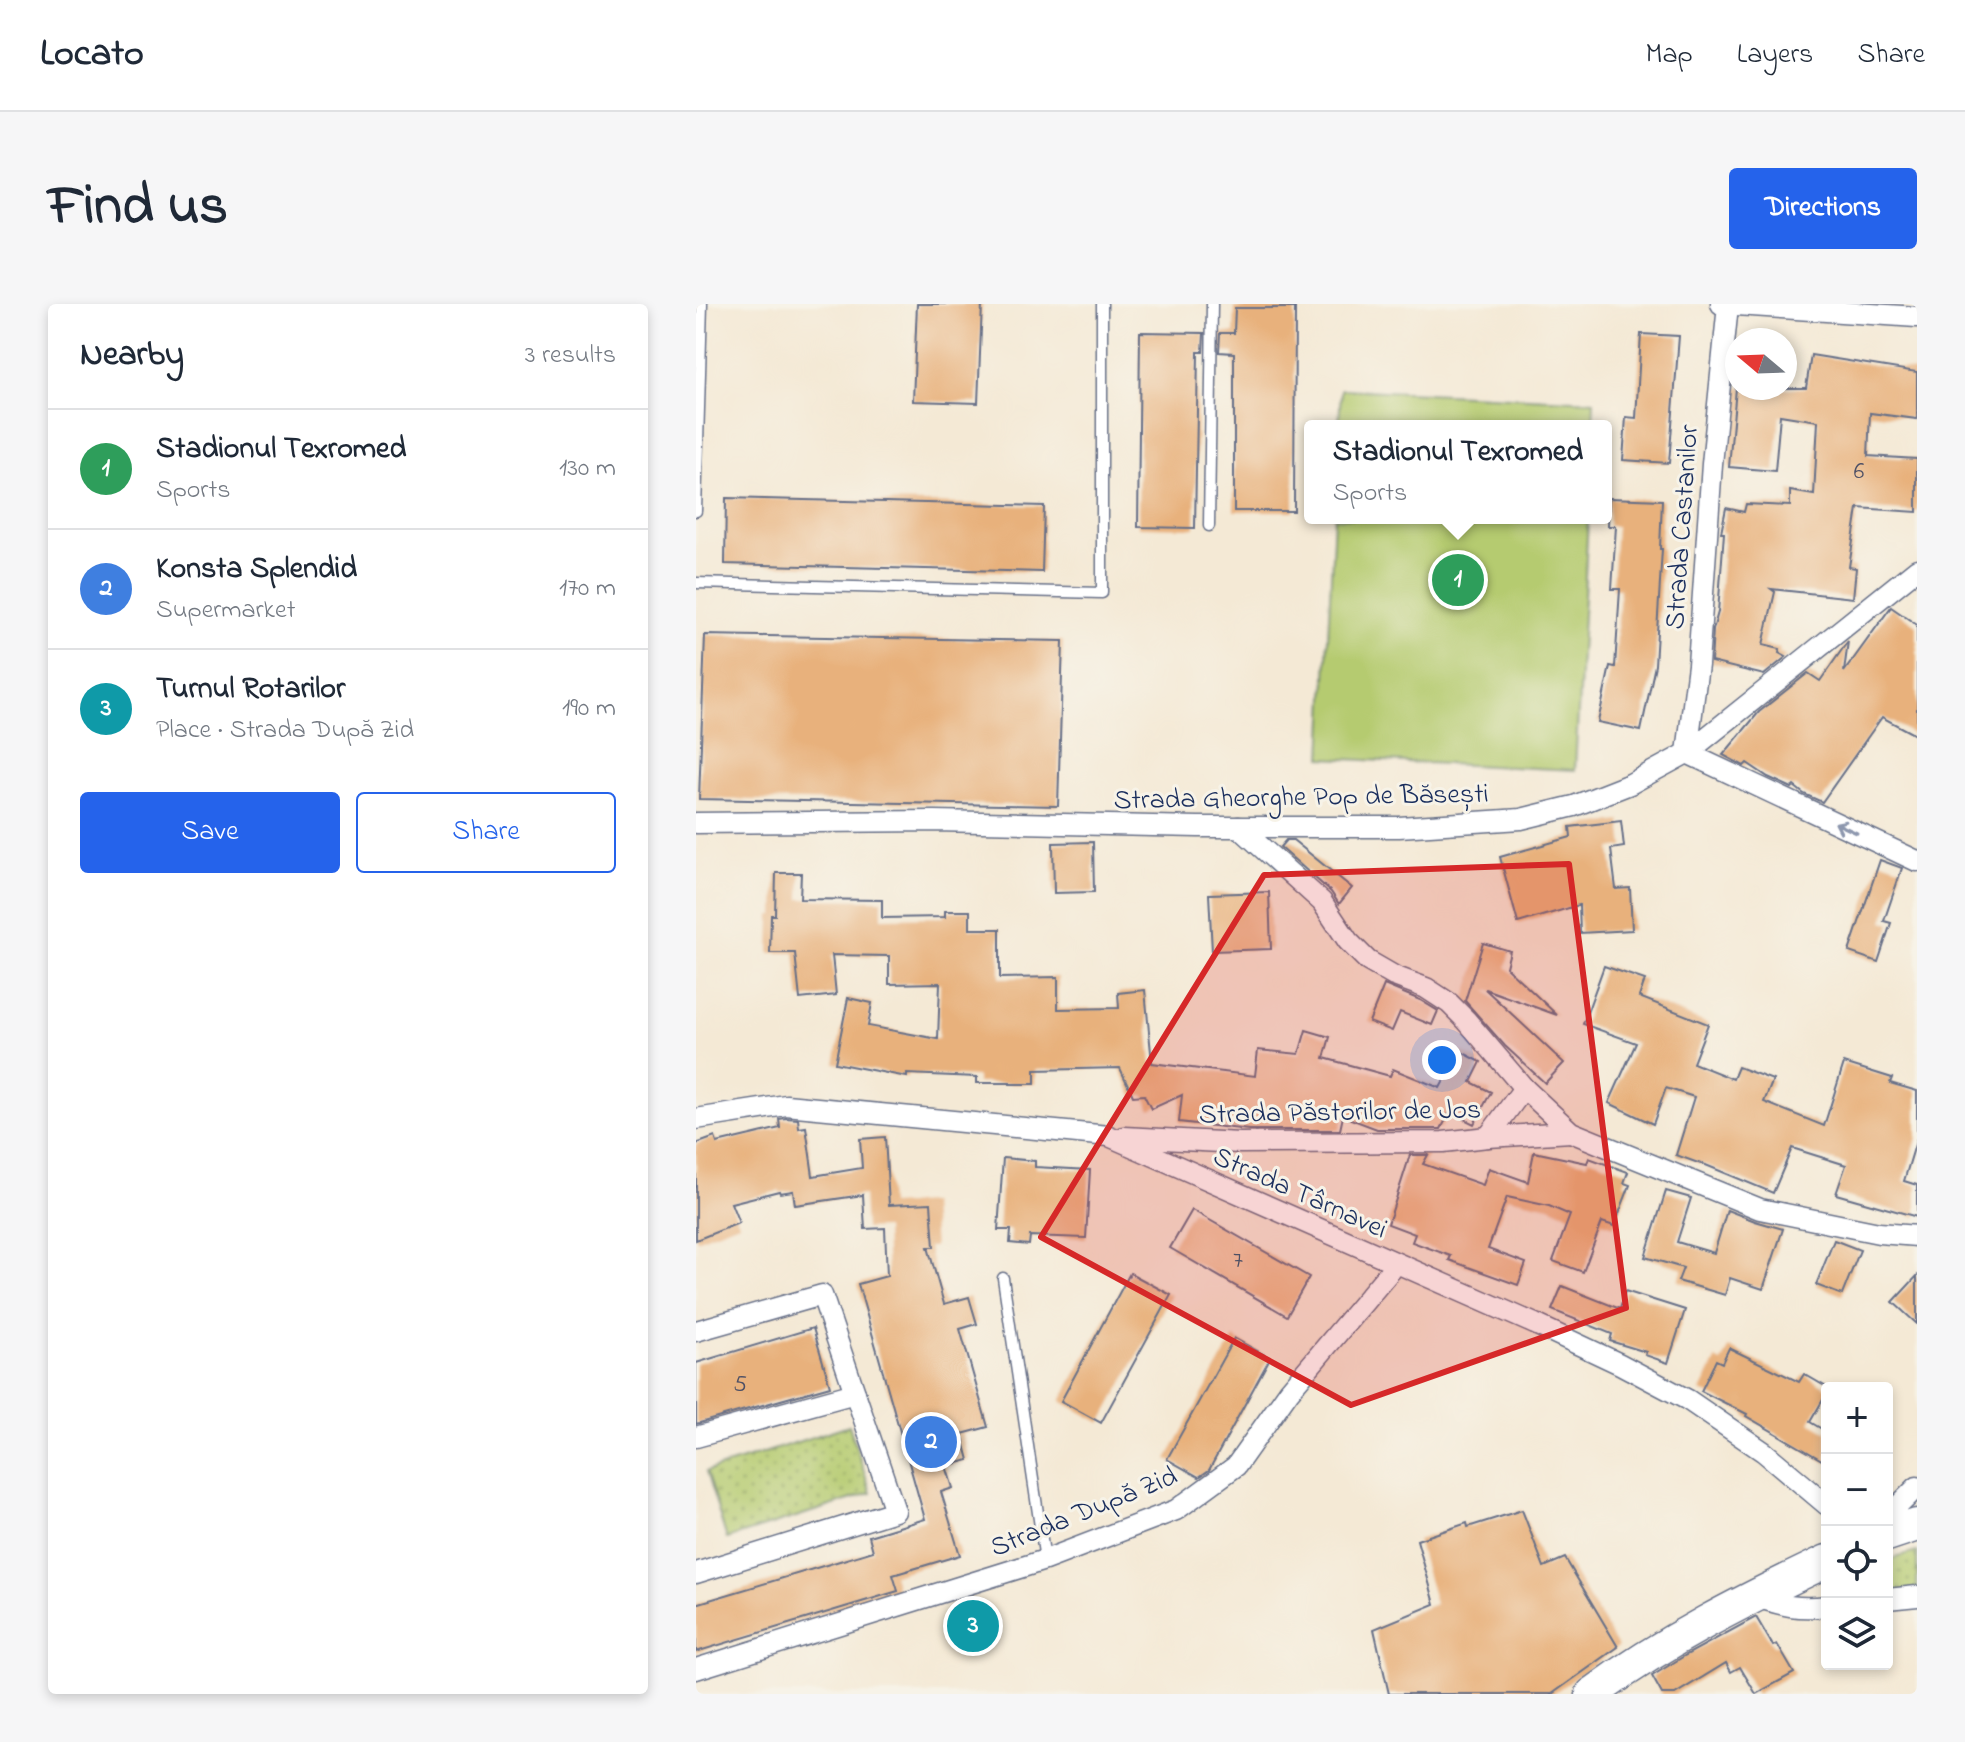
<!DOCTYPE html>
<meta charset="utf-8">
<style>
body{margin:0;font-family:"Indie Flower",sans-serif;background:#f6f6f7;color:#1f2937}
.controls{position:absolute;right:24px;bottom:24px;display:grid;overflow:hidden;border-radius:8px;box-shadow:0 4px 12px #0003}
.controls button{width:72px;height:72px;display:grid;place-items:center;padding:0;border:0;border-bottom:2px solid #e0e1e3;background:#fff;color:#1f2937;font:40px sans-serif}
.compass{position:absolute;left:1029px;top:24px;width:72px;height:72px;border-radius:50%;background:#fff;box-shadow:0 4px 12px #0003;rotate:289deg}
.you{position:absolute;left:746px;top:756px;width:28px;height:28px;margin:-20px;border:6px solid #fff;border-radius:50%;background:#1a73e8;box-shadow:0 0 0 12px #1a73e833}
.badge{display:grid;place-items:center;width:52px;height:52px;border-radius:50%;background:#2563eb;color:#fff;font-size:26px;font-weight:700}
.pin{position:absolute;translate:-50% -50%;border:4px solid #fff;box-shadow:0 2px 8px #0006}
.popup{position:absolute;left:608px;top:116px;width:308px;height:104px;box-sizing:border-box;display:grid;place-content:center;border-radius:8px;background:#fff;filter:drop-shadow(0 2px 6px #0005);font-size:26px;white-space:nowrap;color:#747a83}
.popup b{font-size:30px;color:#1f2937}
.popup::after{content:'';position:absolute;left:50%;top:100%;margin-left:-16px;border:16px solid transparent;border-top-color:#fff}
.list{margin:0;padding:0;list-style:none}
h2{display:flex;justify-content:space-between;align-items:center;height:104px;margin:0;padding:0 32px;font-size:34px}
h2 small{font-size:26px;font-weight:400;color:#747a83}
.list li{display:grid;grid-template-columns:52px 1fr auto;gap:24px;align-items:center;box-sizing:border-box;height:120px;padding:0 32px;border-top:2px solid #e0e1e3}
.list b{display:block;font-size:30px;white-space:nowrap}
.list p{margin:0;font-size:26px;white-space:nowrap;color:#747a83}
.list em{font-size:26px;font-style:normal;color:#747a83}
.actions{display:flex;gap:16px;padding:24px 32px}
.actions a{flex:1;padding:18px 0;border:2px solid #2563eb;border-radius:8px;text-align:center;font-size:28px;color:#2563eb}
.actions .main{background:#2563eb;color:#fff}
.icon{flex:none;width:44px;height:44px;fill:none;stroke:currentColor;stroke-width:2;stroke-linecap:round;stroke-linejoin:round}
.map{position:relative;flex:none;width:1221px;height:1390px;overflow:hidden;border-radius:8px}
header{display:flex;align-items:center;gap:48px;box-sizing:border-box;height:112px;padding:0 40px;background:#fff;border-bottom:2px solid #e0e1e3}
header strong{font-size:38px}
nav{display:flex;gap:44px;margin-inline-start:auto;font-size:28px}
.intro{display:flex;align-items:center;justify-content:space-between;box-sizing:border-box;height:192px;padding:0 48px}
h1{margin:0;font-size:56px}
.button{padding:20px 36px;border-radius:8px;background:#2563eb;color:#fff;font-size:28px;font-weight:700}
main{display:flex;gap:48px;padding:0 48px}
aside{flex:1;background:#fff;border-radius:8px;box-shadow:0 4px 12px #0003}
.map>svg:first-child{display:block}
.park{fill:url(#park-dots);stroke:#687d67;stroke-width:2}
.pitch{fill:#b5cb70;stroke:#687d67;stroke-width:2}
.building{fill:#e8b17b}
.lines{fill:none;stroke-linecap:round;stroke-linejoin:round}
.lane-casing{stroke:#677088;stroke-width:13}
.street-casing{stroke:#677088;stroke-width:23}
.primary-casing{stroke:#677088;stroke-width:35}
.lane{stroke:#fff;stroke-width:10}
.street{stroke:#fff;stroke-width:20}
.primary{stroke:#fff;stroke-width:32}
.oneway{stroke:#8d97ae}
.marked{fill:#d62828;fill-opacity:0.2;stroke:#d62828;stroke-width:6;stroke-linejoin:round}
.labels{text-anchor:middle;stroke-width:6;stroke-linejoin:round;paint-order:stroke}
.number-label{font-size:24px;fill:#4e5065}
.street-label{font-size:28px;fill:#1b2f5e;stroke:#f7f3e8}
</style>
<header>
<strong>Locato</strong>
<nav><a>Map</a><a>Layers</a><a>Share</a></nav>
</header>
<div class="intro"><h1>Find us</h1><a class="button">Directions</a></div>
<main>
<aside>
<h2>Nearby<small>3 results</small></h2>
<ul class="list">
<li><span class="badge" style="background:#2e9e5b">1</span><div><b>Stadionul Texromed</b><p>Sports</p></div><em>130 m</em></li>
<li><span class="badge" style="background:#3f7fe0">2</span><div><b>Konsta Splendid</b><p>Supermarket</p></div><em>170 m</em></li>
<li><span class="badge" style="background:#0f9aa8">3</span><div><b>Turnul Rotarilor</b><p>Place · Strada După Zid</p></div><em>190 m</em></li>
</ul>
<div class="actions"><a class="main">Save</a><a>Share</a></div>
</aside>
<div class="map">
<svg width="1221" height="1390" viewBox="0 0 1221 1390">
<defs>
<pattern id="park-dots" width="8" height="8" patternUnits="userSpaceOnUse" patternTransform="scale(2)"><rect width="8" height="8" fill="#b5cb70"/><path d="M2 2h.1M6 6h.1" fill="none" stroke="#92a55f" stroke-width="1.8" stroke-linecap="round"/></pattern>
</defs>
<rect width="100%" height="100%" fill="#f7f3e8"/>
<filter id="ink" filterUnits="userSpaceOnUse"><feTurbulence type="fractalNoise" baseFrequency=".0125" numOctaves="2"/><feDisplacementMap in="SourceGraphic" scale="16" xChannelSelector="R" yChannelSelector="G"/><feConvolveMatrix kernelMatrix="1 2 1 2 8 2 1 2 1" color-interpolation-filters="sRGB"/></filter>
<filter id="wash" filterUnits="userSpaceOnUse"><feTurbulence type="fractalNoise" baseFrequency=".006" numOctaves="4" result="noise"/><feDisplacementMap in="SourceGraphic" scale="32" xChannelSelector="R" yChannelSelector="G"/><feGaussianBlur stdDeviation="1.8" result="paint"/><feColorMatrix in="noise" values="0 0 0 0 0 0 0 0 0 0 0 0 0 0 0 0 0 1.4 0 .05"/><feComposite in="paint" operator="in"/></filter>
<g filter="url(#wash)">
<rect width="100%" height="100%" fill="#f4e9d5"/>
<g class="park">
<path d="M153 1121 175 1189 31 1235 10 1168Z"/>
<path d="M1221 1248V1292L1191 1295V1256Z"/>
</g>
<g class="pitch">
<path d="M645 85 898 97 897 122H643Z"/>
<path d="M638 214H892L879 466 626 454Z"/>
</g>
<g id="blocks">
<g class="building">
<path d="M221 0H286L282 99 217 97Z"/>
<path d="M539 4H599L598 207H538V49L523 48 524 29H538Z"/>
<path d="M444 28 508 29 507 48H502L499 224 442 223Z"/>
<path d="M945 30 983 32 973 159 927 156 930 113 940 114Z"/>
<path d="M1115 51 1221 68V115L1174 109 1172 152 1221 155V208L1162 204 1153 263 1160 264 1157 294 1075 285 1079 288 1067 341 1084 345 1083 349 1090 353 1068 371 1015 358 1017 326 1022 308 1028 229H1025L1030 204 1048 208 1050 200 1094 202V187L1118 191 1122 117 1084 111 1079 167 1033 163 1040 84H1110Z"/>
<path d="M30 194 348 202 346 268 29 260Z"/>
<path d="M913 194 966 196 964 245H966L959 361 945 427 902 418 914 362 919 363 924 285H916L920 222H912Z"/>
<path d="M1195 303 1221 321V432L1186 413 1126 498 1108 490 1098 482 1096 484 1072 473 1051 459 1048 462 1027 451 1063 408 1112 369 1124 377 1152 337 1148 368Z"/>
<path d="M9 331 367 337 362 502 3 495Z"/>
<path d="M925 517 928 543 915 545 920 585 934 584 936 626 884 629 883 601 822 619 804 553 875 533 874 523Z"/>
<path d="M590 536H597L656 584 643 600 635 588 584 543Z"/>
<path d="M397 538 398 588 358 589 357 539Z"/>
<path d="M1184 556 1206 564 1188 617 1195 619 1182 658 1153 648Z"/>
<path d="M80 569H105L104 595 186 596V614L249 613V607H274V625H304V674L362 673V705L423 704 422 689 449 686 456 759 559 772 562 746 603 750 610 726 634 733 628 754 694 772 697 765 744 784 764 747 785 758 775 778 795 788 778 820 754 808 745 825H681L647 812 644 826H553L483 818 486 791 455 805 448 791 437 792 424 764 339 766V780H314V779H281V773L211 770V773L139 759 152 694 176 699 172 722 242 735 244 679 193 680V652L136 651 140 691 104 695 99 649H74L75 611H79Z"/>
<path d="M573 588 575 645 516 647 513 590Z"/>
<path d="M787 639 814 647 810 663 861 711 789 685 868 759 849 779 809 742 769 697Z"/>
<path d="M908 662 949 676 943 693 1012 720 997 759 1037 775 1042 763 1077 776 1068 798 1128 822 1148 759 1196 774 1194 779 1221 787V834L1208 877 1221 881V913L1140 890 1150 861 1096 844 1077 889 1005 859V860L980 851 998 793 970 784 957 820 913 799 940 739 887 720Z"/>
<path d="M688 681 724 696 742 707 736 721 704 708 696 727 673 718Z"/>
<path d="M90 814 102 815 103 824 110 823 117 872 166 864 164 835 189 833 193 901 235 899 238 943H232L248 1000 273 993 281 1020 264 1025 292 1123 266 1130 273 1156 250 1162 257 1184 245 1188 264 1251 197 1271 202 1287 0 1348V1300L177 1247 173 1232 229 1215 162 980 191 972 189 924 169 925 167 891 99 901 97 887 84 889 83 887 35 899 43 919 0 936V840L19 833 21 839 84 824 83 815Z"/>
<path d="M838 848 891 859 893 854 932 868 928 879 934 881 918 922 906 918 887 968 857 957 874 911 853 902 811 893 792 945 830 959 822 981 753 956 755 952 716 938 719 930 692 920 714 851H732L727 860 787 881 793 864 832 878Z"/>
<path d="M307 854 339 857V863L394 866 390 934 334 932 333 941 314 939 315 926H302Z"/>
<path d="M970 887 995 894 981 938 1018 949 1031 906 1059 917 1087 925 1067 985 1034 974 1029 991 982 977 987 964 949 953Z"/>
<path d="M496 906 613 973 591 1012 474 944Z"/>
<path d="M1138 936 1164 946 1146 991 1120 981Z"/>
<path d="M434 969 475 991 405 1119 365 1097Z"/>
<path d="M1221 972V1020L1197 998Z"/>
<path d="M866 982 924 1005 929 987 989 1006 972 1059 949 1051 950 1048 914 1037 916 1030 856 1006Z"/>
<path d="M117 1024 134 1082 0 1120V1059Z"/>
<path d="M538 1034 574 1054 513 1166 503 1173 471 1155Z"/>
<path d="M1033 1044 1103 1078 1108 1070 1132 1084 1131 1089 1114 1118 1131 1128V1159L1050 1112 1051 1110 1005 1087 1020 1056 1026 1059Z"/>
<path d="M826 1206 848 1263 869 1254 922 1343 856 1390H693L678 1325 739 1300 721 1236 771 1219 772 1223Z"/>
<path d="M283 1310 291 1329 270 1334 265 1316Z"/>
<path d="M1060 1313 1077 1342 1081 1340 1098 1369 1060 1390 1044 1363 1035 1368 1030 1359 979 1390H966L956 1372 990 1351Z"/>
</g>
</g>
</g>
<g filter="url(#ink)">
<use href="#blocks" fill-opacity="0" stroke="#677088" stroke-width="2"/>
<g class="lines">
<g class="lane-casing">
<g id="lane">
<path d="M0 207 6 0"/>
<path d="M513 222 516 0"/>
<path d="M0 279 406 289V0"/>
<path d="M307 974 349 1256"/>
</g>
</g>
<g class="street-casing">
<g id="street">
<path d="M1025 0 1221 13"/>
<path d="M991 449 1002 361 1016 160 1032 1"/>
<path d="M991 449 1221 557"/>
<path d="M0 519 239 517 502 523H703L825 515 878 502 934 480 991 449 1221 265"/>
<path d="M543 523 626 598 652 637 672 657 698 672 730 684 753 699 770 716 828 784 875 828 1064 905 1183 929 1221 932"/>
<path d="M0 815 90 801 413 832 839 1020 924 1060 992 1096 1068 1148 1131 1201"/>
<path d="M428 833 544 839 747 838 792 833 875 828"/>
<path d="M792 833 828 784"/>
<path d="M0 1027 126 991 159 1089 0 1133"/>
<path d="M1191 1213 1221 1183"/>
<path d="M0 1269 199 1207 159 1089"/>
<path d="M1057 1292C1086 1301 1100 1306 1131 1302"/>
<path d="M1191 1295 1221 1292"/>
<path d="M0 1365 349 1256 480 1206 540 1162 593 1087 700 960"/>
</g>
</g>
<g class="primary-casing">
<g id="primary">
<path d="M1191 1231 1221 1221"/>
<path d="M896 1390C969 1336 1049 1296 1131 1257"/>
</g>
</g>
<use href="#lane" class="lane"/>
<use href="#street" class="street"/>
<use href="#primary" class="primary"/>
</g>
<defs><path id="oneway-shaft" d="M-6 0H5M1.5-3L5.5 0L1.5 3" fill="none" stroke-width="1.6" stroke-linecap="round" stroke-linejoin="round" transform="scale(2)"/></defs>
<use class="oneway" href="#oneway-shaft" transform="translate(1150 524) rotate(-155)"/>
</g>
<path class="marked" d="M873 560 930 1004 655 1101 345 933 568 571Z"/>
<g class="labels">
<g class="number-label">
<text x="1163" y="174">6</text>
<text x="542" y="963">7</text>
<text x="44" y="1087">5</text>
</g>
<g class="street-label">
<text transform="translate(984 223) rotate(-86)" y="10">Strada Castanilor</text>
<text transform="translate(605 491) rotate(-1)" y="10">Strada Gheorghe Pop de Băsești</text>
<text transform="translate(644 806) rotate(-1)" y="10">Strada Păstorilor de Jos</text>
<text transform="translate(605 887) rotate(24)" y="10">Strada Târnavei</text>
<text transform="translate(387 1206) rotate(-22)" y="10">Strada După Zid</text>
</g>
</g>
</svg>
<div class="controls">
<button>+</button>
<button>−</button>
<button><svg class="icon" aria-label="locate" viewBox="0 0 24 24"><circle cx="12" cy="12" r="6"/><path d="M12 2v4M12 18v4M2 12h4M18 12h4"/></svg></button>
<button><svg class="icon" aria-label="layers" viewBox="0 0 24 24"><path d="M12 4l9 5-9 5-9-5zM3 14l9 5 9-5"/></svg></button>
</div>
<svg class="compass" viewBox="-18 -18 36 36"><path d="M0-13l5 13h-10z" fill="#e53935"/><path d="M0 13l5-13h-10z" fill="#747a83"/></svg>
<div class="you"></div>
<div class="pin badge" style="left:762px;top:276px;background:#2e9e5b">1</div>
<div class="popup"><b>Stadionul Texromed</b>Sports</div>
<div class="pin badge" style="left:235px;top:1138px;background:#3f7fe0">2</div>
<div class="pin badge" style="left:277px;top:1322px;background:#0f9aa8">3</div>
</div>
</main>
